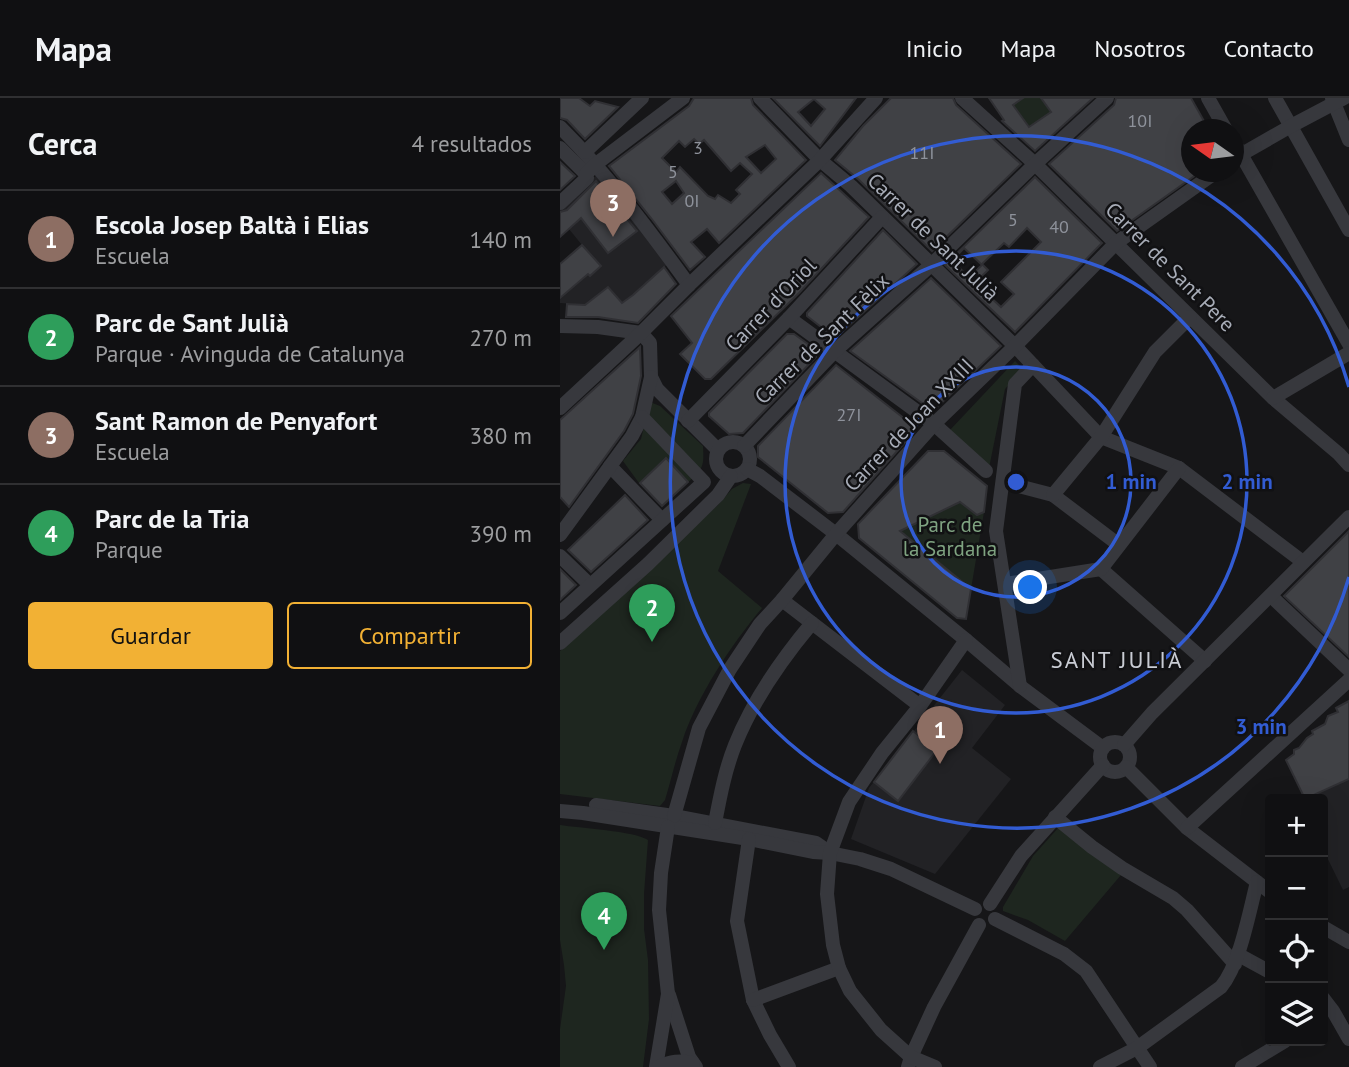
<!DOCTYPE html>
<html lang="es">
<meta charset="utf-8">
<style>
body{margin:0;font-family:"PT Sans",sans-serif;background:#19191b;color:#f1f3f6}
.controls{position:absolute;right:21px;bottom:21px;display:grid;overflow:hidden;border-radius:7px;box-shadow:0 7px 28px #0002}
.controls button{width:63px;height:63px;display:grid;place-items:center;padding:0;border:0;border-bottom:2px solid #303032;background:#101012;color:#f1f3f6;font:35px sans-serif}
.compass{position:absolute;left:621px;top:21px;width:63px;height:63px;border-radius:50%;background:#101012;box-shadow:0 7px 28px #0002;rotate:284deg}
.you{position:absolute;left:471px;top:490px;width:24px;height:24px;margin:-18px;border:5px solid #fff;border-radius:50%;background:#1a73e8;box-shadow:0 0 0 10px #1a73e833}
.badge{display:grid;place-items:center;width:46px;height:46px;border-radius:50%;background:#f2b134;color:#fff;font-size:23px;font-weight:700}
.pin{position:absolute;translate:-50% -58px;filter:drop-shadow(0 2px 4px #0008)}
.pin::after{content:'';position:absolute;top:37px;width:24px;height:21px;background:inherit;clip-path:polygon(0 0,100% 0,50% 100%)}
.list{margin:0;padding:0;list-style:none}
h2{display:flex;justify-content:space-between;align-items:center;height:91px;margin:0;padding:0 28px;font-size:30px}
h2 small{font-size:23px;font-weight:400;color:#9c9d9f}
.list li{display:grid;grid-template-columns:46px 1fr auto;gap:21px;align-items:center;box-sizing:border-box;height:98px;padding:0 28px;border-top:2px solid #303032}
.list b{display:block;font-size:26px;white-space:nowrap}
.list p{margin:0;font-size:23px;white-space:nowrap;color:#9c9d9f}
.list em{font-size:23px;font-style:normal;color:#9c9d9f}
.actions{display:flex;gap:14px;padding:21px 28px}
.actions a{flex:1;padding:16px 0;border:2px solid #f2b134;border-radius:7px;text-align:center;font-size:24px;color:#f2b134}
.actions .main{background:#f2b134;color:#111}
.icon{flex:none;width:38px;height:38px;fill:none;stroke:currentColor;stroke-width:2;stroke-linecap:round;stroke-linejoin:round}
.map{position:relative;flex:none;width:789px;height:969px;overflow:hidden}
header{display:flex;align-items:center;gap:42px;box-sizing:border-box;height:98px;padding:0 35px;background:#101012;border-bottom:2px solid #303032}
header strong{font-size:33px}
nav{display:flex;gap:38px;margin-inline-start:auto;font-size:24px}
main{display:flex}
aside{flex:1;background:#101012}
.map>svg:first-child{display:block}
.built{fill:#222225}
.green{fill:#1e261f}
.building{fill:#404145;stroke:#303034;stroke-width:2;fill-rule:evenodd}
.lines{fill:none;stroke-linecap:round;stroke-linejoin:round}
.minor{stroke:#37383d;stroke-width:14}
.ring{fill:none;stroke:#325cd3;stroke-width:3.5}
.labels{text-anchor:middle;stroke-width:5;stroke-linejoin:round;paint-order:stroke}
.number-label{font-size:18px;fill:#8e929b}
.street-label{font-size:21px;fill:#a8adb8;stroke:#111113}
.park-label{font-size:21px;fill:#7fa381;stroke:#111113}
.neighbourhood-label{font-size:23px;letter-spacing:2px;fill:#c9ccd4;stroke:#111113}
.centre{fill:#325cd3;stroke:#111113;stroke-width:3.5}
.ring-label{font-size:21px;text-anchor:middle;font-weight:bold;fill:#325cd3;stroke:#111113;stroke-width:5;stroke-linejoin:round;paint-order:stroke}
</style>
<header>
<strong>Mapa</strong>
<nav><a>Inicio</a><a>Mapa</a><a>Nosotros</a><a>Contacto</a></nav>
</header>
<main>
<aside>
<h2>Cerca<small>4 resultados</small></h2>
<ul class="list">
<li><span class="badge" style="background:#8d6e63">1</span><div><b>Escola Josep Baltà i Elias</b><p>Escuela</p></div><em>140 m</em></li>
<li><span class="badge" style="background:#2e9e5b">2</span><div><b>Parc de Sant Julià</b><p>Parque · Avinguda de Catalunya</p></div><em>270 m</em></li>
<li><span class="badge" style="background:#8d6e63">3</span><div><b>Sant Ramon de Penyafort</b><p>Escuela</p></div><em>380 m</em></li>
<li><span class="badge" style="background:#2e9e5b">4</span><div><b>Parc de la Tria</b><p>Parque</p></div><em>390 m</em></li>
</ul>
<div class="actions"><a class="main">Guardar</a><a>Compartir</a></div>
</aside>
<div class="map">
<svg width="789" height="969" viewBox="0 0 789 969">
<rect width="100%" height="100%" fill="#161618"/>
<g class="built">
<path d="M40 74 109 165 72 198 63 204 44 208 0 205V166L22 147 0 120V110Z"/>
<path d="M402 572 445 607 412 650 451 681 375 776 291 741 309 690Z"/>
<path d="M789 681V789L783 792 763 751V701H747Z"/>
</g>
<g class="green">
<path d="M463 0H481L491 14 469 29 453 7Z"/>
<path d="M455 263 463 271 445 291 429 370 390 332Z"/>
<path d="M90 304 100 308 143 348C144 367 144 371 128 384L107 361 79 385 63 363 81 341Z"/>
<path d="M183 385 191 386 158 473 202 510C171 547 137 598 122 644 115 663 111 683 105 702L100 708 0 696V553L158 407 172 391Z"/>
<path d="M400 404 417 417 424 414 411 491 340 433Z"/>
<path d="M0 727C19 730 75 733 88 742L84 796V831L88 862 89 921 83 969H0V931L6 888 4 867 0 842Z"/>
<path d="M499 729 561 777 505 843 468 822 443 813V809L473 758Z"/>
</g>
<g class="building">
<path d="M0 0H19L30 8 35 3 58 9 25 41 7 22 0 20Z"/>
<path d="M134 0H191L193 7 246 62 159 145 147 131 131 144 145 159 130 172 91 120 49 68 129 8ZM134 41 139 46 144 42 171 73 180 65 192 76 176 92 180 96 171 105 158 97 155 101 148 98 120 69 116 74 102 60 119 43 125 49ZM205 47 216 61 201 75 186 59ZM116 83 124 95 112 106 102 94Z"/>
<path d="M213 0H296L260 48ZM254 1 265 11 251 28 238 14Z"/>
<path d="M331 0H393L396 7 461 66 372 153 298 81 275 62 303 28Z"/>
<path d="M429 0H463L453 7 469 29 491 14 481 0H533L475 53 442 23 444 22Z"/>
<path d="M556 0H631L649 32H632V74H640L557 133 489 66 554 7Z"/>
<path d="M0 64 15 78 0 92Z"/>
<path d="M261 75 309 119 239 195 151 281H145L120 256 132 245 111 218Z"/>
<path d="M475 79 542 145 455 234 385 167ZM467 130 481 144 441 184 454 196 441 209 428 197 431 194 418 182 428 172 422 166 444 145 449 149ZM404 150 422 167 409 179 392 163Z"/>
<path d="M36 83 77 133 48 155 21 120 0 139V114L7 112Z"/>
<path d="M323 132 357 166 275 240 247 218V215Z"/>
<path d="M22 147 41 168 30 178 28 176 0 200V166Z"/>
<path d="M104 169 116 186 78 225 38 219H6L7 206 25 207 48 189 62 205 73 197Z"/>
<path d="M371 180 441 248 373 313 290 253Z"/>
<path d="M227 236H234L255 251 256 259 183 335 169 336 149 318V315Z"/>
<path d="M80 249 81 278 73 316 64 333 9 409 0 399V322Z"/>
<path d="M276 267 355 329V333L283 414 268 415 198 359V348Z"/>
<path d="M368 353H384L427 388 424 414 417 417 400 404 340 433 411 491 406 521 397 520 299 440 298 426Z"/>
<path d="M106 360 128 384 102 408 80 385Z"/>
<path d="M65 397 88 422 31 474 8 452Z"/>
<path d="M789 433V559L724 498Z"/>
<path d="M0 471 16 487 0 502Z"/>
<path d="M789 603V681L745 701 726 662 734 656V652L739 650 747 640 753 636 752 633 765 626 768 618 778 614 776 610Z"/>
<path d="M353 633 377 652 338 703 314 684Z"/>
</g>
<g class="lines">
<g class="minor">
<path d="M200 0 260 62 291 88 455 248 541 339 619 370 743 464"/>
<path d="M402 0 475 66 713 300 779 356 789 367"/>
<path d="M648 0 666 32"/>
<path d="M715 0 789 132"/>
<path d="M772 0 789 42"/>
<path d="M0 29C48 77 89 132 129 187"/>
<path d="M674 44 789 246"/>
<path d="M0 50 26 76"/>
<path d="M25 54 82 0"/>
<path d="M675 60 731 28 784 0"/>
<path d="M0 105 27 80 26 76 36 66 123 0"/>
<path d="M229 220 374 326 426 373"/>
<path d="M0 228 38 229 81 235"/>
<path d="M81 235 90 245 91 279 97 291 158 352"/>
<path d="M713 300 789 255"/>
<path d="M0 310 81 235 129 187 260 62 316 0"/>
<path d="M128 323 229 220 322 119"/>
<circle cx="173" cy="361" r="17"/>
<path d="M184 348 275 253 371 167 475 66 547 0"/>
<path d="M50 368 102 422"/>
<path d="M187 371 200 378 276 436 406 542 460 588 543 650"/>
<path d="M443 384 493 397 559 447"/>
<path d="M493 397 541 339 595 254 630 219"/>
<path d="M0 437 72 338 82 319 91 279"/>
<path d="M0 458 30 487"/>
<path d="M541 471 645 563"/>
<path d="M445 486 541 471 619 370"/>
<path d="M711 498 789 572"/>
<path d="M222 502 360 608"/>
<path d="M0 515 144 384 82 319"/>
<path d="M0 545 88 466 158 397 171 378"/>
<path d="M460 588 436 433 455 286 473 267"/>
<circle cx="555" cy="659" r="15"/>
<path d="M564 647 592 615 789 419"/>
<path d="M566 669 627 730 710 794"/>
<path d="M36 707 114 718 256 745 269 754"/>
<path d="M0 713 23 715 189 741 253 754 270 755 300 761 331 771 415 811"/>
<path d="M114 718 139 630 170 571 200 526 222 502 276 436 374 326 455 248 556 145 656 74"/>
<path d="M495 719 532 749 562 770 613 800 627 812 675 866"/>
<path d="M155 725C160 699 165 672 175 647 193 602 221 562 252 525"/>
<path d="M627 730 789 582"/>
<path d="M189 741 177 823 193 902 210 937 229 969"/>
<path d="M430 806 461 758 543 667"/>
<path d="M435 821 504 856 526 873 590 969"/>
<path d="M763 829 789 844"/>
<path d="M677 856 710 874"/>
<path d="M109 897 129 959 136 969"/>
<path d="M763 900 773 913 789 941"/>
<path d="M193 902 279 870"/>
<path d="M96 969 108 896 99 812 101 775 108 729"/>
<path d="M98 969C111 963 120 962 133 965"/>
<path d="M348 969 351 959 374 909 419 827"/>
<path d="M375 969 351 959 321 932 290 893 279 870 273 847 267 796 270 755 289 704 322 655 360 608 406 542"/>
<path d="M540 969 577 950 661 889C680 866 689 815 697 784"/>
<path d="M682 969 725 943"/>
</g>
</g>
<g class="ring">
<circle cx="456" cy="384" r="115"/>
<circle cx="456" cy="384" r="231"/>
<path d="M789 479A346 346 0 1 1 789 289"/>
</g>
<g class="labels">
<g class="number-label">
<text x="580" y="29">10I</text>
<text x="138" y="56">3</text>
<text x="362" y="61">11I</text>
<text x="113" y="80">5</text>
<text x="132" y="109">0I</text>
<text x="453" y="128">5</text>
<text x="499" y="135">40</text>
<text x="289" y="323">27I</text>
</g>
<g class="street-label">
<text transform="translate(373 139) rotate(44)" y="7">Carrer de Sant Julià</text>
<text transform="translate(610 169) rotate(45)" y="7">Carrer de Sant Pere</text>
<text transform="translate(211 207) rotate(-46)" y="7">Carrer d'Oriol</text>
<text transform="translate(262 241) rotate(-44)" y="7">Carrer de Sant Fèlix</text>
<text transform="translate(349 327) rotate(-46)" y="7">Carrer de Joan XXIII</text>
</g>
<g class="park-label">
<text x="390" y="434">Parc de<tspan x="390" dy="24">la Sardana</tspan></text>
</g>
<g class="neighbourhood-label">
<text x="557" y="570">SANT JULIÀ</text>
</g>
</g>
<circle cx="456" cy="384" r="10" class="centre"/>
<g class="ring-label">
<text x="571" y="391">1 min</text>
<text x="687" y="391">2 min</text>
<text x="701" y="636">3 min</text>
</g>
</svg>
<div class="controls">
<button>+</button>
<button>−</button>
<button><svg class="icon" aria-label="locate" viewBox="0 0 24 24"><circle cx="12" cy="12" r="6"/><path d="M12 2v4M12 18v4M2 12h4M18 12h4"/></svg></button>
<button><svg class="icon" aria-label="layers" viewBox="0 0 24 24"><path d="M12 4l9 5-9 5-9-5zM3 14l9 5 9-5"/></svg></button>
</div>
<svg class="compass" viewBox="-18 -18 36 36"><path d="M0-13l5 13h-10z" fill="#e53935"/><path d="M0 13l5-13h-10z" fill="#9c9d9f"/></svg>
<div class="you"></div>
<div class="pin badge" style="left:380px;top:666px;background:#8d6e63">1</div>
<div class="pin badge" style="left:92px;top:544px;background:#2e9e5b">2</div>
<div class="pin badge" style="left:53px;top:139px;background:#8d6e63">3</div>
<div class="pin badge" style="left:44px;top:852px;background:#2e9e5b">4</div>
</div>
</main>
